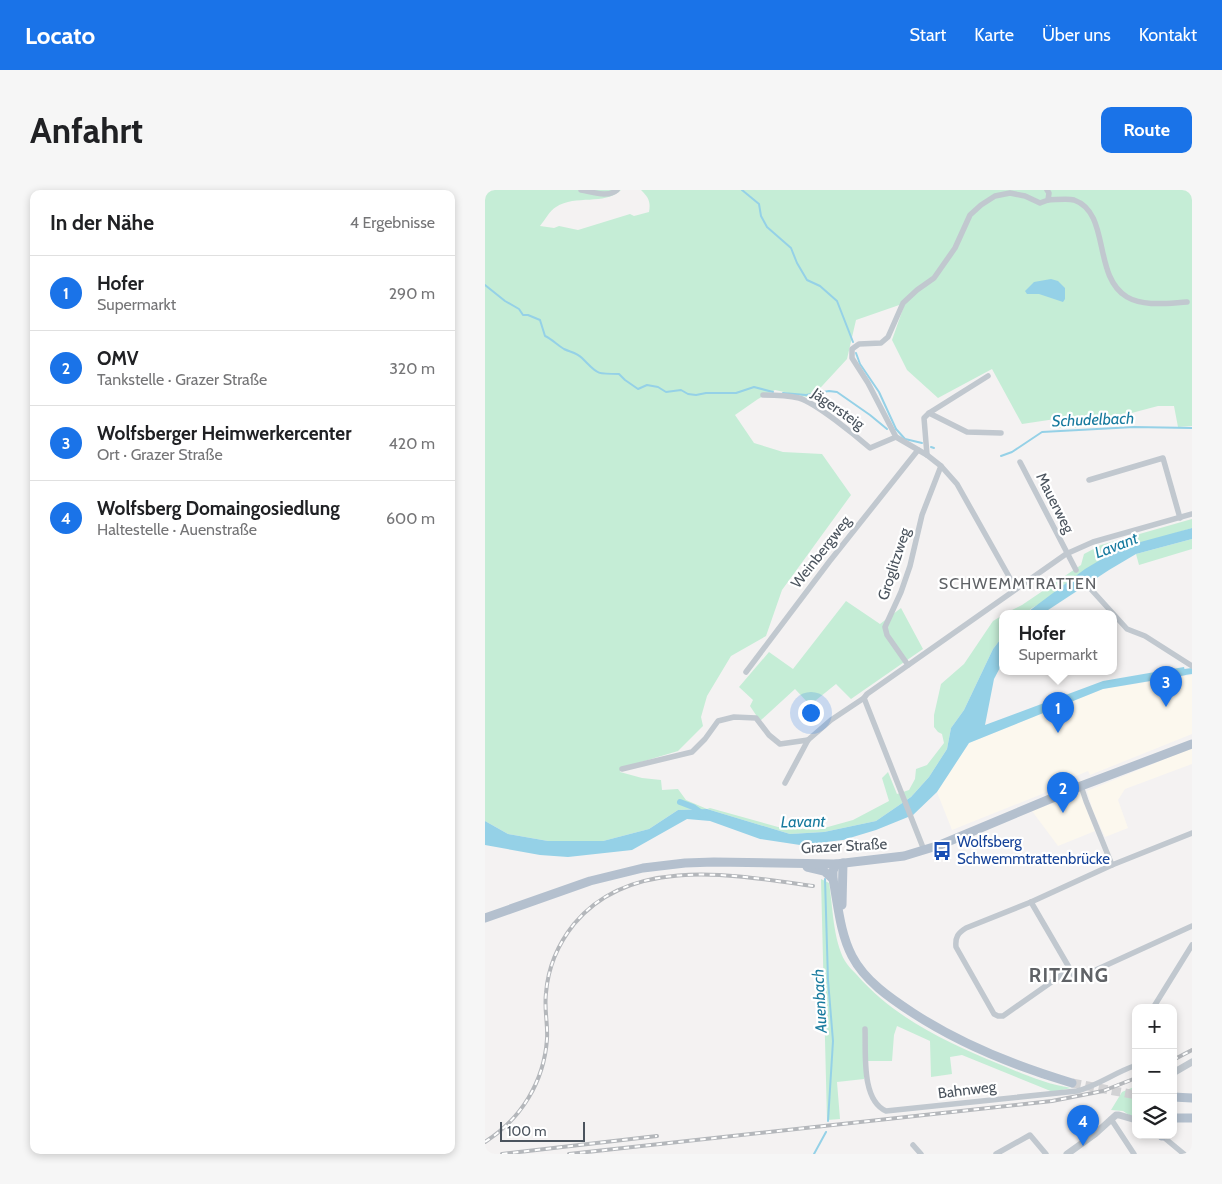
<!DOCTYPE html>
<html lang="de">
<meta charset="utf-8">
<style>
body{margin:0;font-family:Cabin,sans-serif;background:#f6f6f6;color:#202124}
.controls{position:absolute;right:15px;bottom:15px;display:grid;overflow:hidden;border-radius:10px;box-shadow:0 2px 8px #0003}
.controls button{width:45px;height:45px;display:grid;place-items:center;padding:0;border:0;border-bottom:1px solid #e0e0e0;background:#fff;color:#202124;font:25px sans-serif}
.scale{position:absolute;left:15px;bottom:12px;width:85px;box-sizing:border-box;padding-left:5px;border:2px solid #4b545e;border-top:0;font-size:14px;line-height:18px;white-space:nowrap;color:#4b545e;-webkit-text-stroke:4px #fff;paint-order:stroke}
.you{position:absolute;left:325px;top:522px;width:18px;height:18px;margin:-12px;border:4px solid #fff;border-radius:50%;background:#1a73e8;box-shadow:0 0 0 8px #1a73e833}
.badge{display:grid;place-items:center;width:32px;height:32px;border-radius:50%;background:#1a73e8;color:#fff;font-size:16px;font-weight:700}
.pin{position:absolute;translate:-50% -41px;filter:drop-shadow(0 1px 2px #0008)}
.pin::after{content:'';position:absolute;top:26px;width:18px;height:15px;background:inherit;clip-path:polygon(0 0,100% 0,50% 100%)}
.popup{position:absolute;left:514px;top:420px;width:118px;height:65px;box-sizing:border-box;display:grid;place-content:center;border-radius:10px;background:#fff;filter:drop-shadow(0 1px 4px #0005);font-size:16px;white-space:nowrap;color:#757577}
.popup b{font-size:19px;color:#202124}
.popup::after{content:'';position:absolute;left:50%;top:100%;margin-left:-10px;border:10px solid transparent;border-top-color:#fff}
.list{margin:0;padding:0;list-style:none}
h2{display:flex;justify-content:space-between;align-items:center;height:65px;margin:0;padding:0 20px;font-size:21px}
h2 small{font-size:16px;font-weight:400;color:#757577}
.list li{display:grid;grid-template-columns:32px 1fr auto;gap:15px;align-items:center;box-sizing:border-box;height:75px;padding:0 20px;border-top:1px solid #e0e0e0}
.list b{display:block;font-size:19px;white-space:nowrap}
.list p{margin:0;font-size:16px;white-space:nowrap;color:#757577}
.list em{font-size:16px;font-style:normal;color:#757577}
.icon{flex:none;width:28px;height:28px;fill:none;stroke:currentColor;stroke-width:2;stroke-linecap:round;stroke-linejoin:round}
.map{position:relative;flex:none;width:707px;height:964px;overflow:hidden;border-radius:10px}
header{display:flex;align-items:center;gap:30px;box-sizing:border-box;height:70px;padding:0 25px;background:#1a73e8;color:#fff}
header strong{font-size:24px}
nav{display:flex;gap:28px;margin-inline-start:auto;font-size:18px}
.intro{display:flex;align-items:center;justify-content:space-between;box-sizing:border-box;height:120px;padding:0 30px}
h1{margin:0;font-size:35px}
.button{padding:12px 22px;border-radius:10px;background:#1a73e8;color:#fff;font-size:18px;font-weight:700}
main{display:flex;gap:30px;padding:0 30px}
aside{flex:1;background:#fff;border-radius:10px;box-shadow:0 2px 8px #0003}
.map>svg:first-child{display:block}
.commercial{fill:#fcf8ee}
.green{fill:#c5edd6}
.water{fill:#95d1e7}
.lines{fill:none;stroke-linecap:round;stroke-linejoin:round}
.stream{stroke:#95d1e7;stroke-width:2}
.canal{stroke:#95d1e7;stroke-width:6}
.primary-tunnel{stroke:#d2d2d4;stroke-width:9;stroke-dasharray:9 4.5;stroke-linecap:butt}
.minor{stroke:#c1c8cf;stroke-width:5.5}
.tertiary{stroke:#c1c8cf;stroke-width:7}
.primary{stroke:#b4c0ce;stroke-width:9}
.rail-casing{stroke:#b4b7bb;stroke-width:4}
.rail{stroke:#fff;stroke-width:2;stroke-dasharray:5.5;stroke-linecap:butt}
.labels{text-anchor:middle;stroke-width:4.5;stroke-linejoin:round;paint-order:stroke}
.street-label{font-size:15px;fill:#4b545e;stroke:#fff}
.transit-label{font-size:15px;fill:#164399;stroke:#fff;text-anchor:start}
.water-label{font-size:16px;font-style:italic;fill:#177a9e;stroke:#fff}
.neighbourhood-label{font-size:16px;letter-spacing:1px;fill:#5f6266;stroke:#fff}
.district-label{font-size:20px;font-weight:bold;letter-spacing:1px;fill:#5f6266;stroke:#fff}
</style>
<header>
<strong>Locato</strong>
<nav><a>Start</a><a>Karte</a><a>Über uns</a><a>Kontakt</a></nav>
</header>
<div class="intro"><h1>Anfahrt</h1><a class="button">Route</a></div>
<main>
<aside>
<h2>In der Nähe<small>4 Ergebnisse</small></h2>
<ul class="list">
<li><span class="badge">1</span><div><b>Hofer</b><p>Supermarkt</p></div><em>290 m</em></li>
<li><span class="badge">2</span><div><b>OMV</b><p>Tankstelle · Grazer Straße</p></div><em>320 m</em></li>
<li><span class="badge">3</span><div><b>Wolfsberger Heimwerkercenter</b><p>Ort · Grazer Straße</p></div><em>420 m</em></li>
<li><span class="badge">4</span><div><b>Wolfsberg Domaingosiedlung</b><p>Haltestelle · Auenstraße</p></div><em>600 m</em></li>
</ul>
</aside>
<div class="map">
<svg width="707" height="964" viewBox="0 0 707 964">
<rect width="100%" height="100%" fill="#f4f2f2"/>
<g class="commercial">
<path d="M707 485V544L605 585 603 581 584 589 557 604 467 640 452 602 484 553 618 499Z"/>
<path d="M707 558V574L640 599 633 610 643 638 620 647 608 621 602 601Z"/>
<path d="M595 603 610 641 573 656 547 621Z"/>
</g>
<g class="green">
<path d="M0 0H136C119 16 91 4 71 17 65 20 60 30 55 36L69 38 74 36 93 40 145 24 149 26 164 22C166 11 163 7 156 0H707V236L693 237 689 216H673L590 238H567L577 228 537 234 507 179 453 208 422 180 407 150 420 113 371 130 362 169 326 208 290 200 273 209 250 225 269 253 298 262 337 264 366 305 297 400 281 446 246 466 222 506 216 527 218 536 193 561 136 578 135 582 157 588 176 590 177 600 193 599 201 610 222 619 225 618 293 637 332 640 368 630 404 611 397 588 403 582 412 604 424 600 430 589 431 579 442 575 459 553 457 544 453 542 449 537V525L456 494 479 474 508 431 518 425V446L508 459 479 520 466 538 462 559 444 587 426 607 391 631 339 642 305 644 222 619 193 620 164 639 118 651H63L23 644 0 631Z"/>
<path d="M707 329V338L678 347 547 418 540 424H519L537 415 596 375 599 364 616 355Z"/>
<path d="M707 349V359L654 375 651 364Z"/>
<path d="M361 411 395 434 416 418 438 459 366 509 351 494 325 515 310 499 275 531 265 516 268 510 254 497 284 462 308 479Z"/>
<path d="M336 689 344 693C348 717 348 750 360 771 363 776 368 781 372 785 409 828 463 853 514 874 538 884 560 894 586 898L568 902 477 865 465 867 467 884 446 887 445 851 412 836 409 845 407 871H379V889L352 892 355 929 342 930Z"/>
<path d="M651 896V926L644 925 638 921 626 920 637 902Z"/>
</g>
<g class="water">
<path d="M566 89 573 91 580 98V109L578 112 554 104H542L540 101 549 92Z"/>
<path d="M707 338V349L651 364 624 380 557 424H540L600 379 637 357Z"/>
<path d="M518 446V472L509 489 500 535 618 491 699 477 701 485 618 499 484 553 452 602 428 625 391 640 358 650 315 655 275 649 225 631 202 629 147 660 83 667 55 665 0 655V631L23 644 63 651H118L164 639 193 620 222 619 305 644 339 642 391 631 426 607 444 587 462 559 466 538 479 520 508 459Z"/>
</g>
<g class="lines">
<g class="stream">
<path d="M257 0 274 14 276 26 282 37 306 58 312 73 322 90 335 96 352 111 368 152"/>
<path d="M0 95 20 111 34 119 38 125H43L55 130 60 146C67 149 72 155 79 159 85 162 92 163 97 168 113 184 110 184 134 184L140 190 153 199 162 195 173 197 181 202 196 200 203 204 211 205 221 203H251L269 197 288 202"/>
<path d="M371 163 375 174 394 202 411 239"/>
<path d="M298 203 321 205 344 201 352 202 385 225 402 239"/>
<path d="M411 239 420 249 437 253"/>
<path d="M446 257 449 258"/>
<path d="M516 266 527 262 557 242 649 237 707 238"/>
<path d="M339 662 342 650"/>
<path d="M340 689 343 790 348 851 343 931"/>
<path d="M329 964 341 942"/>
</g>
<g class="canal">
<path d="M693 483 707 481"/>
<path d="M195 612 208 617 218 624"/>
</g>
<path class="primary-tunnel" d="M587 893 651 905"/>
<g class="minor">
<path d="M96 0C108 2 123 8 132 0"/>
<path d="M563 10C570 10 582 8 589 10 626 23 607 86 642 107 659 117 683 113 702 112"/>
<path d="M278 205C290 205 302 205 314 208 331 213 370 245 385 258L411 247"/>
<path d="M444 223 503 186"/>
<path d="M442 265 439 228 444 223 482 242 516 243"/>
<path d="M535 272 591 380"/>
<path d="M604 290 678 268 695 328"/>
<path d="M603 396 642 439 660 446 707 476"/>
<path d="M531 399 472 294 456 276 442 265 411 247 383 193 367 168V159L374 154 396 153 403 147 418 113 432 100 449 88 470 58 485 25 496 15 510 6 525 3 540 6 555 13 563 10 564 3 562 0"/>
<path d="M423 475 402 445 400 437 416 402 425 376 437 325 456 276"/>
<path d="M261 482 344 372 433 260"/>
<path d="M137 579 207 562 220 549 233 531 249 527 271 528 284 545 295 554 323 550"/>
<path d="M300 593 323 550 346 530 379 508"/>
<path d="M596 596 601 611 627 675"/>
<path d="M707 643 627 675 546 712 481 738C473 743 470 747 471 757L509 824 513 826H518L585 779 591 789 707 736"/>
<path d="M439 660 379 508 382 504 581 364 608 352 707 324"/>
<path d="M546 712 585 779"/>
<path d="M668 818 707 755"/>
<path d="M380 839C381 863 376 910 401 921L592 901C612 896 629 883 649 876L651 870"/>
<path d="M626 929 649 964"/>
<path d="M676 945 699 964"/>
<path d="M428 955 436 964"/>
<path d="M511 964 545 945 561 964"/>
</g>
<g class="tertiary">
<path d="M688 883 707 872"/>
<path d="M582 964 610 944 631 925H634L651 930"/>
</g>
<g class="primary">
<path d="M351 674 348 681V689C353 715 355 743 367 766 380 791 405 808 428 823 477 855 530 876 587 893"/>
<path d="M322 677 339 681 348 689"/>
<path d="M357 715 358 673"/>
<path d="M0 728 105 691 158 678 200 673 229 672 351 674 419 666 455 655 596 596 707 554"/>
<path d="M688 907 707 908"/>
<path d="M688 928H707"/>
<path d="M677 945V946"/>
</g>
<g class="rail-casing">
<g id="rail">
<path d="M688 870 707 860"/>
<path d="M0 952C36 929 59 892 62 849 63 834 59 819 61 803 63 778 73 754 89 734 146 665 250 685 328 696"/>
<path d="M17 964 172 946"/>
<path d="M84 964 567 911 618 901 651 888"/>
</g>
</g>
<use href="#rail" class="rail"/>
</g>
<defs>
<g id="bus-bare" transform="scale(1.5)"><path d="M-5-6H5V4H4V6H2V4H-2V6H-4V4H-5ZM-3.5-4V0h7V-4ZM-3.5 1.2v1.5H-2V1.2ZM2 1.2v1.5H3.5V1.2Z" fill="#1a4fb4" stroke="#fff" stroke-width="2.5" paint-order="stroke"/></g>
</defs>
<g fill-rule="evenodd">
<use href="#bus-bare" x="457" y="661"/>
</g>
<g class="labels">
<g class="street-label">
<text transform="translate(353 219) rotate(35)" y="5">Jägersteig</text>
<text transform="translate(570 313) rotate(63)" y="5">Mauerweg</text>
<text transform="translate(336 362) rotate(-52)" y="5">Weinbergweg</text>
<text transform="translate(409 374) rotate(-72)" y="5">Groglitzweg</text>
<text transform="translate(359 656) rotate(-3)" y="5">Grazer Straße</text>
<text transform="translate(482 900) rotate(-7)" y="5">Bahnweg</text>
</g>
<g class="transit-label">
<text x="472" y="657">Wolfsberg<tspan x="472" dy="17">Schwemmtrattenbrücke</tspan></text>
</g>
<g class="water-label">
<text transform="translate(608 229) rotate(-2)" y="6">Schudelbach</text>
<text transform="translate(631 355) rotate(-21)" y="6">Lavant</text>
<text transform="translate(318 631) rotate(-1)" y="6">Lavant</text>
<text transform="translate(334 811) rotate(-93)" y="6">Auenbach</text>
</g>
<g class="neighbourhood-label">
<text x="533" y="399">SCHWEMMTRATTEN</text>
</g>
<g class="district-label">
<text x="584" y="792">RITZING</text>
</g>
</g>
</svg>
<div class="controls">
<button>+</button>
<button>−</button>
<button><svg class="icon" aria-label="layers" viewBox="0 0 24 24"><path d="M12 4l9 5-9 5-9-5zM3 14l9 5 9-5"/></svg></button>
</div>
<div class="scale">100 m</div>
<div class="you"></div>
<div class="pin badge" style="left:573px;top:543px">1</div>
<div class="popup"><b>Hofer</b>Supermarkt</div>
<div class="pin badge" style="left:578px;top:623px">2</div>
<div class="pin badge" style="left:681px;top:517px">3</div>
<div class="pin badge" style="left:598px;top:956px">4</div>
</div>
</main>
